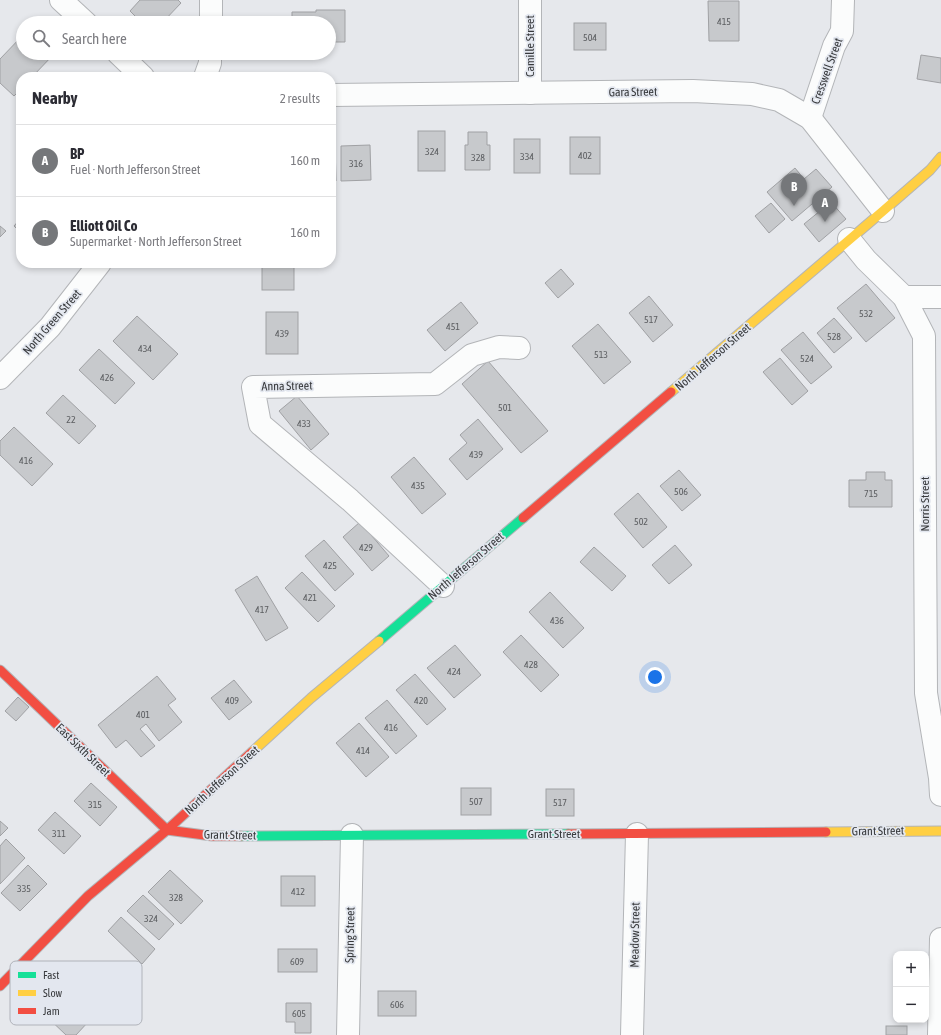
<!DOCTYPE html>
<meta charset="utf-8">
<style>
body{margin:0;font-family:"Asap Condensed",sans-serif;background:#f2f2f3;color:#2b2b33}
.controls{position:absolute;right:12px;bottom:12px;display:grid;overflow:hidden;border-radius:8px;box-shadow:0 2px 6px #0003}
.controls button{width:36px;height:36px;display:grid;place-items:center;padding:0;border:0;border-bottom:1px solid #e1e1e2;background:#fff;color:#2b2b33;font:20px sans-serif}
.you{position:absolute;left:655px;top:677px;width:14px;height:14px;margin:-10px;border:3px solid #fff;border-radius:50%;background:#1a73e8;box-shadow:0 0 0 6px #1a73e833}
.badge{display:grid;place-items:center;width:26px;height:26px;border-radius:50%;background:#75777a;color:#fff;font-size:13px;font-weight:700}
.pin{position:absolute;translate:-50% -33px;filter:drop-shadow(0 1px 2px #0008)}
.pin::after{content:'';position:absolute;top:21px;width:14px;height:12px;background:inherit;clip-path:polygon(0 0,100% 0,50% 100%)}
.list{margin:0;padding:0;list-style:none}
h2{display:flex;justify-content:space-between;align-items:center;height:52px;margin:0;padding:0 16px;font-size:17px}
h2 small{font-size:13px;font-weight:400;color:#7c7c81}
.list li{display:grid;grid-template-columns:26px 1fr auto;gap:12px;align-items:center;box-sizing:border-box;height:72px;padding:0 16px;border-top:1px solid #e1e1e2}
.list b{display:block;font-size:15px;white-space:nowrap}
.list p{margin:0;font-size:13px;white-space:nowrap;color:#7c7c81}
.list em{font-size:13px;font-style:normal;color:#7c7c81}
.icon{flex:none;width:22px;height:22px;fill:none;stroke:currentColor;stroke-width:2;stroke-linecap:round;stroke-linejoin:round}
.map{position:relative;flex:none;width:941px;height:1035px;overflow:hidden}
.search{position:absolute;background:#fff;box-shadow:0 2px 6px #0003;left:16px;top:16px;width:320px;height:44px;display:flex;align-items:center;gap:10px;box-sizing:border-box;padding:0 14px;border-radius:22px;color:#7c7c81;font-size:15px}
.panel{position:absolute;background:#fff;box-shadow:0 2px 6px #0003;left:16px;top:72px;width:320px;height:196px;border-radius:16px}
.map>svg:first-child{display:block}
.building{fill:#c7c9cc;stroke:#a0a1a4}
.lines{fill:none;stroke-linecap:round;stroke-linejoin:round}
.street-casing{stroke:#b3b5b8;stroke-width:24}
.fast-casing{stroke:#b3b5b8;stroke-width:11}
.slow-casing{stroke:#b3b5b8;stroke-width:11}
.jam-casing{stroke:#b3b5b8;stroke-width:11}
.street{stroke:#fbfcfc;stroke-width:22}
.fast{stroke:#16e098;stroke-width:9}
.slow{stroke:#ffcf43;stroke-width:9}
.jam{stroke:#f24e42;stroke-width:9}
.labels{text-anchor:middle;stroke-width:3.5;stroke-linejoin:round;paint-order:stroke}
.number-label{font-size:10px;fill:#5c5e61}
.street-label{font-size:12px;fill:#383a3d;stroke:#e3e7ef}
.key{fill:#e3e7ef;stroke:#b0b3ba;stroke-width:1}
.key-label{font-size:11px;fill:#383a3d}
</style>
<div class="map">
<svg width="941" height="1035" viewBox="0 0 941 1035">
<rect width="100%" height="100%" fill="#e6e8ec"/>
<g class="building">
<path d="M140 0H178L181 3 162 23H142L130 11Z"/>
<path d="M708 1H739V41H709Z"/>
<path d="M316 10H345V42H329V23H292V12H316Z"/>
<rect x="574" y="23" width="32" height="27"/>
<path d="M23 35V53L54 54 32 77H21V89L14 96 0 83V59Z"/>
<path d="M921 55 941 58V83L917 79Z"/>
<rect x="418" y="131" width="27" height="40"/>
<path d="M468 132H487V145H490V170H465V145H468Z"/>
<rect x="570" y="137" width="30" height="37"/>
<rect x="514" y="139" width="26" height="34"/>
<path d="M331 144H335L336 181H331Z"/>
<path d="M370 145 371 180 341 181V146Z"/>
<path d="M795 168 804 179 816 169 832 187 792 221 767 192Z"/>
<path d="M831 202 846 219 819 242 804 224Z"/>
<path d="M771 203 785 219 769 233 755 216Z"/>
<path d="M21 218V233L14 226Z"/>
<path d="M0 226 6 231 0 237Z"/>
<rect x="262" y="264" width="32" height="26"/>
<path d="M561 269 574 284 558 298 545 283Z"/>
<path d="M866 284 895 318 866 342 837 308Z"/>
<path d="M649 296 673 325 653 342 629 313Z"/>
<path d="M461 302 478 323 445 351 427 330Z"/>
<rect x="266" y="312" width="32" height="42"/>
<path d="M137 316 178 354 153 380 113 341Z"/>
<path d="M834 318 852 338 834 353 817 333Z"/>
<path d="M598 324 631 362 604 384 572 346Z"/>
<path d="M803 332 832 367 811 384 781 350Z"/>
<path d="M99 349 135 383 115 404 79 370Z"/>
<path d="M780 358 808 391 792 405 763 372Z"/>
<path d="M488 361 548 431 521 453 462 384Z"/>
<path d="M63 395 96 426 79 444 46 413Z"/>
<path d="M297 396 329 434 311 450 279 411Z"/>
<path d="M478 419 503 449 467 480 449 459 467 443 460 435Z"/>
<path d="M14 427 53 464 32 486 0 455V441Z"/>
<path d="M414 457 446 494 422 514 391 477Z"/>
<path d="M679 470 701 495 682 511 660 486Z"/>
<path d="M866 472H885V480H892V507H849V480H866Z"/>
<path d="M638 493 667 527 643 548 614 514Z"/>
<path d="M360 522 389 556 372 571 343 537Z"/>
<path d="M324 540 354 574 335 591 305 556Z"/>
<path d="M675 545 692 565 669 584 652 565Z"/>
<path d="M594 547 626 576 612 591 580 562Z"/>
<path d="M302 572 335 606 318 622 285 588Z"/>
<path d="M257 576 288 628 266 641 235 590Z"/>
<path d="M550 592 584 628 563 648 529 612Z"/>
<path d="M521 635 559 675 541 692 503 652Z"/>
<path d="M455 645 481 675 454 698 427 668Z"/>
<path d="M415 674 446 709 427 725 396 690Z"/>
<path d="M157 676 176 699 168 705 182 722 159 741 146 724 140 729 155 746 141 757 126 740 116 748 98 725Z"/>
<path d="M234 680 252 702 229 720 211 698Z"/>
<path d="M18 697 29 707 16 721 5 711Z"/>
<path d="M387 700 417 736 396 754 365 718Z"/>
<path d="M359 723 389 757 366 777 336 743Z"/>
<path d="M91 783 117 807 100 826 74 801Z"/>
<rect x="461" y="788" width="30" height="27"/>
<rect x="546" y="789" width="28" height="27"/>
<path d="M55 812 81 836 64 854 38 830Z"/>
<path d="M0 821 8 828 0 836Z"/>
<path d="M6 839 25 858 0 884V846Z"/>
<path d="M28 865 47 884 20 911 1 893Z"/>
<path d="M170 870 203 901 181 924 148 892Z"/>
<rect x="281" y="876" width="34" height="30"/>
<path d="M143 895 174 924 159 940 127 911Z"/>
<path d="M121 917 155 949 142 964 108 931Z"/>
<rect x="278" y="949" width="39" height="23"/>
<rect x="378" y="991" width="38" height="25"/>
<path d="M63 996 89 1021 76 1035H66L45 1015Z"/>
<path d="M286 1003H311V1033H295V1022H286Z"/>
<rect x="886" y="1026" width="21" height="9"/>
</g>
<g class="lines">
<g class="street-casing">
<g id="street">
<path d="M61 0 86 23"/>
<path d="M211 23V0"/>
<path d="M118 53 143 77"/>
<path d="M205 77 210 63V53"/>
<path d="M530 93V0"/>
<path d="M331 95 693 91 752 94 779 100 810 118 883 211"/>
<path d="M810 118 834 46 842 31 843 0"/>
<path d="M849 239 866 260 904 297 924 336 926 693 940 778 941 795"/>
<path d="M904 297H941"/>
<path d="M0 378 50 327 100 263"/>
<path d="M443 586 350 500 260 424 253 387 435 384 472 355 499 347 519 348"/>
<path d="M348 1035 352 835"/>
<path d="M632 1035 637 834"/>
<path d="M939 1035 941 939"/>
</g>
</g>
<g class="fast-casing">
<g id="fast">
<path d="M379 641 523 518"/>
<path d="M241 836 568 834"/>
</g>
</g>
<g class="slow-casing">
<g id="slow">
<path d="M671 392 883 211 930 170 941 157"/>
<path d="M252 752 311 698 379 641"/>
<path d="M826 832 941 831"/>
</g>
</g>
<g class="jam-casing">
<g id="jam">
<path d="M523 518 671 392"/>
<path d="M0 670 167 830 212 836H241"/>
<path d="M568 834 826 832"/>
<path d="M0 986 88 896 167 830 252 752"/>
</g>
</g>
<use href="#street" class="street"/>
<use href="#fast" class="fast"/>
<use href="#slow" class="slow"/>
<use href="#jam" class="jam"/>
</g>
<g class="labels">
<g class="number-label">
<text x="724" y="25">415</text>
<text x="590" y="41">504</text>
<text x="432" y="155">324</text>
<text x="585" y="159">402</text>
<text x="527" y="160">334</text>
<text x="478" y="161">328</text>
<text x="356" y="167">316</text>
<text x="866" y="317">532</text>
<text x="651" y="323">517</text>
<text x="453" y="330">451</text>
<text x="282" y="337">439</text>
<text x="834" y="340">528</text>
<text x="145" y="352">434</text>
<text x="601" y="358">513</text>
<text x="807" y="362">524</text>
<text x="107" y="381">426</text>
<text x="505" y="411">501</text>
<text x="71" y="423">22</text>
<text x="304" y="427">433</text>
<text x="476" y="458">439</text>
<text x="26" y="464">416</text>
<text x="418" y="489">435</text>
<text x="681" y="495">506</text>
<text x="871" y="497">715</text>
<text x="641" y="525">502</text>
<text x="366" y="551">429</text>
<text x="330" y="569">425</text>
<text x="310" y="601">421</text>
<text x="262" y="613">417</text>
<text x="557" y="624">436</text>
<text x="531" y="668">428</text>
<text x="454" y="675">424</text>
<text x="232" y="704">409</text>
<text x="421" y="704">420</text>
<text x="143" y="718">401</text>
<text x="391" y="731">416</text>
<text x="363" y="754">414</text>
<text x="476" y="805">507</text>
<text x="560" y="806">517</text>
<text x="95" y="808">315</text>
<text x="59" y="837">311</text>
<text x="24" y="892">335</text>
<text x="298" y="895">412</text>
<text x="176" y="901">328</text>
<text x="151" y="922">324</text>
<text x="297" y="965">609</text>
<text x="397" y="1008">606</text>
<text x="299" y="1017">605</text>
</g>
<g class="street-label">
<text transform="translate(530 46) rotate(-90)" y="4">Camille Street</text>
<text transform="translate(827 71) rotate(-70)" y="4">Cresswell Street</text>
<text transform="translate(633 92) rotate(-1)" y="4">Gara Street</text>
<text transform="translate(52 322) rotate(-49)" y="4">North Green Street</text>
<text transform="translate(713 357) rotate(-41)" y="4">North Jefferson Street</text>
<text transform="translate(287 386) rotate(-1)" y="4">Anna Street</text>
<text transform="translate(925 504) rotate(-90)" y="4">Norris Street</text>
<text transform="translate(466 566) rotate(-41)" y="4">North Jefferson Street</text>
<text transform="translate(83 750) rotate(44)" y="4">East Sixth Street</text>
<text transform="translate(222 780) rotate(-42)" y="4">North Jefferson Street</text>
<text transform="translate(878 831) rotate(-1)" y="4">Grant Street</text>
<text x="554" y="838">Grant Street</text>
<text transform="translate(230 835) rotate(1)" y="4">Grant Street</text>
<text transform="translate(350 935) rotate(-89)" y="4">Spring Street</text>
<text transform="translate(635 935) rotate(-89)" y="4">Meadow Street</text>
</g>
</g>
<rect x="10" y="961" width="132" height="64" rx="6" class="key"/>
<rect x="18" y="972" width="18" height="6" fill="#16e098"/>
<rect x="18" y="990" width="18" height="6" fill="#ffcf43"/>
<rect x="18" y="1008" width="18" height="6" fill="#f24e42"/>
<g class="key-label">
<text x="43" y="979">Fast</text>
<text x="43" y="997">Slow</text>
<text x="43" y="1015">Jam</text>
</g>
</svg>
<div class="controls">
<button>+</button>
<button>−</button>
</div>
<div class="you"></div>
<div class="pin badge" style="left:825px;top:222px">A</div>
<div class="pin badge" style="left:794px;top:206px">B</div>
<div class="search"><svg class="icon" aria-label="search" viewBox="0 0 24 24"><circle cx="10" cy="10" r="6"/><path d="M15 15l6 6"/></svg>Search here</div>
<section class="panel">
<h2>Nearby<small>2 results</small></h2>
<ul class="list">
<li><span class="badge">A</span><div><b>BP</b><p>Fuel · North Jefferson Street</p></div><em>160 m</em></li>
<li><span class="badge">B</span><div><b>Elliott Oil Co</b><p>Supermarket · North Jefferson Street</p></div><em>160 m</em></li>
</ul>
</section>
</div>
